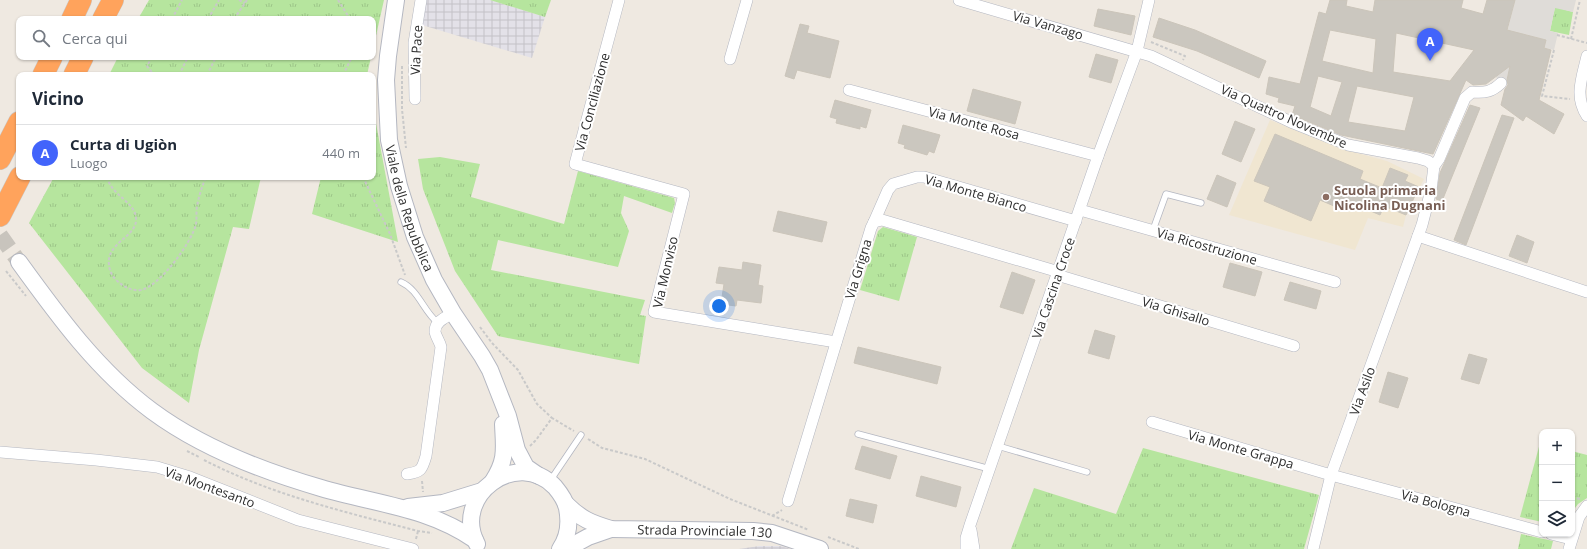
<!DOCTYPE html>
<html lang="it">
<meta charset="utf-8">
<style>
body{margin:0;font-family:"Open Sans",sans-serif;background:#f2f2f3;color:#1f2937}
.controls{position:absolute;right:12px;bottom:12px;display:grid;overflow:hidden;border-radius:8px;box-shadow:0 1px 3px #0004}
.controls button{width:36px;height:36px;display:grid;place-items:center;padding:0;border:0;border-bottom:1px solid #e0e1e3;background:#fff;color:#1f2937;font:20px sans-serif}
.you{position:absolute;left:719px;top:306px;width:14px;height:14px;margin:-10px;border:3px solid #fff;border-radius:50%;background:#1a73e8;box-shadow:0 0 0 6px #1a73e833}
.badge{display:grid;place-items:center;width:26px;height:26px;border-radius:50%;background:#4264fb;color:#fff;font-size:13px;font-weight:700}
.pin{position:absolute;translate:-50% -33px;filter:drop-shadow(0 1px 2px #0008)}
.pin::after{content:'';position:absolute;top:21px;width:14px;height:12px;background:inherit;clip-path:polygon(0 0,100% 0,50% 100%)}
.list{margin:0;padding:0;list-style:none}
h2{display:flex;justify-content:space-between;align-items:center;height:52px;margin:0;padding:0 16px;font-size:17px}
h2 small{font-size:13px;font-weight:400;color:#747a83}
.list li{display:grid;grid-template-columns:26px 1fr auto;gap:12px;align-items:center;box-sizing:border-box;height:56px;padding:0 16px;border-top:1px solid #e0e1e3}
.list b{display:block;font-size:15px;white-space:nowrap}
.list p{margin:0;font-size:13px;white-space:nowrap;color:#747a83}
.list em{font-size:13px;font-style:normal;color:#747a83}
.icon{flex:none;width:22px;height:22px;fill:none;stroke:currentColor;stroke-width:2;stroke-linecap:round;stroke-linejoin:round}
.map{position:relative;flex:none;width:1587px;height:549px;overflow:hidden}
.search{position:absolute;background:#fff;box-shadow:0 1px 3px #0004;left:16px;top:16px;width:360px;height:44px;display:flex;align-items:center;gap:10px;box-sizing:border-box;padding:0 14px;border-radius:8px;color:#747a83;font-size:15px}
.panel{position:absolute;background:#fff;box-shadow:0 1px 3px #0004;left:16px;top:72px;width:360px;height:108px;border-radius:8px}
.map>svg:first-child{display:block}
.industrial{fill:url(#industrial-grid)}
.education{fill:#f0e6d1}
.grass{fill:url(#grass-tufts)}
.plaza{fill:#dfdcd8}
.building{fill:#cbc7bf;stroke:#cbc5ba;fill-rule:evenodd}
.lines{fill:none;stroke-linecap:round;stroke-linejoin:round}
.secondary-tunnel{stroke:#c8c4bd;stroke-width:16;stroke-dasharray:16 8;stroke-linecap:butt}
.lane-casing{stroke:#b4b7c1;stroke-width:7}
.street-casing{stroke:#b4b7c1;stroke-width:12}
.secondary-casing{stroke:#b4b7c1;stroke-width:18}
.highway-casing{stroke:#c9c9c9;stroke-width:22}
.path{stroke:#c9c9c9;stroke-width:2;stroke-dasharray:3 2;stroke-linecap:butt}
.lane{stroke:#fff;stroke-width:5.5}
.street{stroke:#fff;stroke-width:11}
.secondary{stroke:#fff;stroke-width:16}
.highway{stroke:#ffa35c;stroke-width:21}
.education-dot{fill:#8d6e63;stroke:#fff;stroke-width:1.5}
.labels{text-anchor:middle;stroke-width:4;stroke-linejoin:round;paint-order:stroke}
.street-label{font-size:13px;fill:#2e2e2e;stroke:#fff}
.education-label{font-size:13px;font-weight:bold;fill:#785e54;stroke:#fff;text-anchor:start}
</style>
<div class="map">
<svg width="1587" height="549" viewBox="0 0 1587 549">
<defs>
<pattern id="industrial-grid" width="8" height="8" patternUnits="userSpaceOnUse"><rect width="8" height="8" fill="#e3e1e8"/><path d="M0 4h8M4 0v8" fill="none" stroke="#c3c1c7"/></pattern>
<pattern id="grass-tufts" width="24" height="20" patternUnits="userSpaceOnUse"><rect width="24" height="20" fill="#b6e59e"/><path d="M3 7l-1-3M5 7V3M7 7l1-3M15 17l-1-3M17 17v-4M19 17l1-3" fill="none" stroke="#9dc588"/></pattern>
</defs>
<rect width="100%" height="100%" fill="#efe9e1"/>
<g class="industrial">
<path d="M417 0H490L545 17 532 58 412 22Z"/>
<path d="M759 546H781L790 549H739Z"/>
</g>
<path class="education" d="M1270 120 1342 149 1387 161 1424 179 1406 215 1403 227 1368 218 1355 250 1229 215Z"/>
<g class="grass">
<path d="M149 0H384L373 49V19H138Z"/>
<path d="M490 0H551L545 17Z"/>
<path d="M1555 7 1573 12 1569 35 1550 31Z"/>
<path d="M118 57H371L367 75H109Z"/>
<path d="M373 107 398 242 312 214 321 177H373Z"/>
<path d="M440 157 480 164 471 197 564 224 578 171 674 198 675 203 672 213 624 196 621 213 629 231 618 267 498 240 491 270 645 300 640 315 646 316 639 364 498 336 455 271 423 189 418 159Z"/>
<path d="M54 177H261L249 229 233 227 199 350 189 403 142 368 29 223Z"/>
<path d="M883 227 917 237 899 301 860 290 878 231Z"/>
<path d="M1540 443 1542 444V522L1520 517Z"/>
<path d="M1143 448 1319 495 1304 549H1011L1034 488 1116 514Z"/>
<path d="M1572 451 1587 455V498L1578 504 1572 512Z"/>
<path d="M1521 534 1553 541 1551 549H1518Z"/>
</g>
<path class="plaza" d="M1515 0H1576L1573 12 1555 8 1550 31 1558 33 1554 50 1544 48 1546 40 1524 34 1516 43 1505 87 1496 77Z"/>
<g class="building">
<path d="M1330 0H1347L1346 6 1373 12 1375 0H1463L1461 8 1483 14 1487 0H1515L1507 30 1546 40 1544 48 1551 50 1539 100 1564 114 1554 134 1526 116 1523 121 1501 105 1505 89 1508 85 1507 80 1510 66 1486 84 1473 85 1466 80 1433 154 1341 135 1292 115 1295 106 1278 102 1279 98 1266 94 1269 77 1300 84 1319 12 1326 14ZM1330 30 1376 39 1373 73 1322 61ZM1396 33 1474 50 1450 81 1393 72ZM1318 76 1342 82 1331 116 1310 107ZM1357 86 1414 97 1405 131 1348 122Z"/>
<path d="M1098 9 1135 16 1131 35 1094 26Z"/>
<path d="M1159 18 1195 30 1266 61 1259 78 1197 51 1153 37Z"/>
<path d="M800 24 809 26 807 33 839 41 830 78 797 70 794 79 785 76Z"/>
<path d="M1096 54 1118 60 1111 83 1089 77Z"/>
<path d="M973 89 1021 102 1015 124 967 111Z"/>
<path d="M835 100 871 110 866 128 860 126V129L836 123 837 119 830 117Z"/>
<path d="M1470 105 1480 108 1442 201 1436 199 1440 173Z"/>
<path d="M1502 115 1514 118 1466 245 1454 240Z"/>
<path d="M1235 121 1255 129 1241 162 1222 154Z"/>
<path d="M903 125 940 135 934 153 929 151 927 155 904 148 905 145 898 143Z"/>
<path d="M1275 134 1363 171 1360 179 1382 188 1390 168 1408 175 1405 181 1419 187 1406 215 1384 206 1380 215 1345 200 1341 209 1320 200 1311 221 1264 201 1270 187 1254 181Z"/>
<path d="M1217 175 1236 183 1227 207 1207 199Z"/>
<path d="M778 211 827 222 822 242 773 231Z"/>
<path d="M1517 235 1534 242 1527 263 1509 256Z"/>
<path d="M743 262 761 265 758 285 763 286 761 303 737 300 736 306 721 304 724 284 716 283 719 267 742 270Z"/>
<path d="M1230 263 1262 272 1255 296 1223 287Z"/>
<path d="M1012 272 1035 280 1023 314 1000 307Z"/>
<path d="M1290 282 1321 291 1316 309 1284 300Z"/>
<path d="M1095 330 1115 336 1109 359 1088 353Z"/>
<path d="M858 347 941 367 937 384 854 363Z"/>
<path d="M1469 354 1487 359 1479 384 1461 379Z"/>
<path d="M1388 372 1408 378 1398 408 1379 402Z"/>
<path d="M862 446 897 456 890 479 855 469Z"/>
<path d="M921 476 961 487 956 507 916 496Z"/>
<path d="M850 499 877 505 873 523 846 516Z"/>
</g>
<g class="lines">
<path class="secondary-tunnel" d="M0 235 19 262"/>
<g class="lane-casing">
<g id="lane">
<path d="M1153 230 1166 194 1201 203"/>
<path d="M401 282C419 290 423 311 438 323"/>
<path d="M858 434 990 469"/>
<path d="M998 446 1087 472"/>
<path d="M551 483 554 475 581 435"/>
</g>
</g>
<g class="street-casing">
<g id="street">
<path d="M619 0 575 164 684 194 654 312 836 342"/>
<path d="M959 0 1151 56 1293 123 1348 145 1418 158 1428 161 1434 166"/>
<path d="M1587 56C1582 78 1574 96 1587 116"/>
<path d="M730 59 747 0"/>
<path d="M849 90 1098 156"/>
<path d="M415 99 414 43 421 0"/>
<path d="M1080 210 1335 282"/>
<path d="M874 222 888 190 893 184 917 177H924L1076 221"/>
<path d="M1418 236 1587 292"/>
<path d="M1057 275 1294 346"/>
<path d="M1152 422 1331 475 1542 532"/>
<path d="M0 452 96 460 157 467 190 477 298 520 413 549"/>
<path d="M407 474C421 472 422 470 426 456L441 347C440 342 436 337 435 332 434 322 446 317 453 313"/>
<path d="M788 501 871 228 874 222 882 220 1059 272"/>
<path d="M971 530 974 549"/>
<path d="M1551 534 1571 539"/>
<path d="M966 549V538L970 525 1098 156 1137 51 1149 0"/>
<path d="M1313 549 1331 475 1422 225 1431 190 1434 166 1439 159 1465 98 1472 92C1485 93 1492 92 1501 83"/>
<path d="M1569 549 1579 517 1587 506"/>
</g>
</g>
<g class="secondary-casing">
<g id="secondary">
<path id="s1" d="M396 0 388 56 386 80 389 140 399 186 415 237 434 280 453 313 482 356 490 370 508 416 517 450 526 467 539 476"/>
<path d="M19 262C58 316 98 371 152 411 202 448 262 471 321 488 375 504 427 507 475 540"/>
<path d="M493 481C507 459 504 449 503 424"/>
<path id="s2" d="M566 504C581 519 591 523 611 529L753 531 772 533 820 549"/>
<path d="M408 507 443 503 482 491"/>
<path d="M477 544C451 496 517 447 555 487 560 493 565 500 567 508 570 523 569 536 560 549"/>
<path d="M566 549 588 537 611 529"/>
</g>
</g>
<g class="highway-casing">
<g id="highway">
<path d="M72 19 81 0"/>
<path d="M103 19 113 0"/>
<path d="M43 75 52 57"/>
<path d="M74 75 83 57"/>
<path d="M0 159 19 122"/>
<path d="M0 216 20 177"/>
</g>
</g>
<g class="path">
<path d="M239 0 245 3"/>
<path d="M338 0 350 19"/>
<path d="M172 19 182 0"/>
<path d="M208 19 219 0"/>
<path d="M234 19 247 0"/>
<path d="M1557 35 1587 43"/>
<path d="M1571 39 1580 0"/>
<path d="M1151 42 1185 56 1183 60"/>
<path d="M1554 50 1542 96 1570 99"/>
<path d="M152 57 147 66 154 75"/>
<path d="M402 66V109L406 148"/>
<path d="M179 75 188 57"/>
<path d="M207 75 216 57"/>
<path d="M343 75 352 57"/>
<path d="M107 177C111 195 135 202 136 218 138 237 106 242 109 265 110 275 116 281 124 286 129 289 135 291 141 290 160 286 192 242 196 224 197 218 196 212 197 206 199 196 202 186 206 177"/>
<path d="M363 177 390 234 405 275"/>
<path d="M6 271 26 296"/>
<path d="M480 327 492 343 518 370 537 404 552 418"/>
<path d="M588 439 602 448 645 459 730 499 809 530"/>
<path d="M530 446 536 440 552 418 574 431"/>
<path d="M187 451 199 457"/>
<path d="M204 460C272 495 345 512 418 531L432 533"/>
<path d="M422 481 423 492"/>
<path d="M1572 497 1580 499"/>
<path d="M772 516 782 510"/>
<path d="M828 537 859 549"/>
<path d="M416 539 418 531"/>
</g>
<use href="#lane" class="lane"/>
<use href="#street" class="street"/>
<use href="#secondary" class="secondary"/>
<use href="#highway" class="highway"/>
</g>
<circle class="education-dot" cx="1326" cy="197" r="4"/>
<g class="labels">
<g class="street-label">
<text transform="translate(1048 25) rotate(16)" y="5">Via Vanzago</text>
<text transform="translate(416 50) rotate(-87)" y="5">Via Pace</text>
<text transform="translate(592 102) rotate(-75)" y="5">Via Conciliazione</text>
<text transform="translate(1284 116) rotate(24)" y="5">Via Quattro Novembre</text>
<text transform="translate(974 123) rotate(15)" y="5">Via Monte Rosa</text>
<text transform="translate(976 193) rotate(16)" y="5">Via Monte Bianco</text>
<text dy="5" stroke="none"><textPath href="#s1" startOffset="212">Viale della Repubblica</textPath></text>
<text transform="translate(1207 246) rotate(16)" y="5">Via Ricostruzione</text>
<text transform="translate(858 269) rotate(-73)" y="5">Via Grigna</text>
<text transform="translate(665 272) rotate(-77)" y="5">Via Monviso</text>
<text transform="translate(1053 288) rotate(-71)" y="5">Via Cascina Croce</text>
<text transform="translate(1176 311) rotate(17)" y="5">Via Ghisallo</text>
<text transform="translate(1362 391) rotate(-70)" y="5">Via Asilo</text>
<text transform="translate(1241 449) rotate(16)" y="5">Via Monte Grappa</text>
<text transform="translate(210 487) rotate(20)" y="5">Via Montesanto</text>
<text transform="translate(1436 503) rotate(15)" y="5">Via Bologna</text>
<text dy="5" stroke="none"><textPath href="#s2" startOffset="146">Strada Provinciale 130</textPath></text>
</g>
<g class="education-label">
<text x="1334" y="195">Scuola primaria<tspan x="1334" dy="15">Nicolina Dugnani</tspan></text>
</g>
</g>
</svg>
<div class="controls">
<button>+</button>
<button>−</button>
<button><svg class="icon" aria-label="layers" viewBox="0 0 24 24"><path d="M12 4l9 5-9 5-9-5zM3 14l9 5 9-5"/></svg></button>
</div>
<div class="you"></div>
<div class="pin badge" style="left:1430px;top:61px">A</div>
<div class="search"><svg class="icon" aria-label="search" viewBox="0 0 24 24"><circle cx="10" cy="10" r="6"/><path d="M15 15l6 6"/></svg>Cerca qui</div>
<section class="panel">
<h2>Vicino<small></small></h2>
<ul class="list">
<li><span class="badge">A</span><div><b>Curta di Ugiòn</b><p>Luogo</p></div><em>440 m</em></li>
</ul>
</section>
</div>
